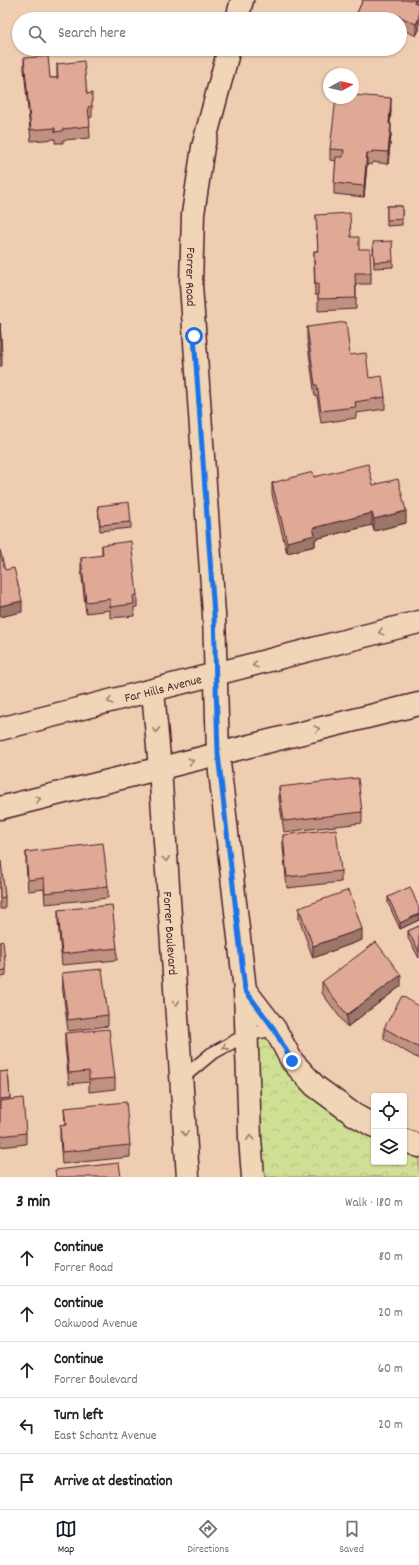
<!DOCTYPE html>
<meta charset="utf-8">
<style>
body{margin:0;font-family:Dekko,sans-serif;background:#f2f2f2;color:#202124}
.controls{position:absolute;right:12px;bottom:12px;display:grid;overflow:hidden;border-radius:4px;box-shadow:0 1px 3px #0004}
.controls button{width:36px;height:36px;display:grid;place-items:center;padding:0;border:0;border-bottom:1px solid #e0e0e0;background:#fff;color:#202124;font:20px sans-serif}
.compass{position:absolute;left:323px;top:68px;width:36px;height:36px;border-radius:50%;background:#fff;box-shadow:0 1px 3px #0004;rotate:82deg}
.stop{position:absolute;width:12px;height:12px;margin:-9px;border:3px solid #1a73e8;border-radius:50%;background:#fff}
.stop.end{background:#1a73e8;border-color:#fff;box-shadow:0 1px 4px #0008}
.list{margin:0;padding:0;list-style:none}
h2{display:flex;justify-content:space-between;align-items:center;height:52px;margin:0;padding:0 16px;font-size:17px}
h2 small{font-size:13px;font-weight:400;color:#757577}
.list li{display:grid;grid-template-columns:26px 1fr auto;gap:12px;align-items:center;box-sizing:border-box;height:56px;padding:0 16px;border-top:1px solid #e0e0e0}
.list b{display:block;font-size:15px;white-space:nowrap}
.list p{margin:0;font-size:13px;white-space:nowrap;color:#757577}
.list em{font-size:13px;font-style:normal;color:#757577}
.icon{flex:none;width:22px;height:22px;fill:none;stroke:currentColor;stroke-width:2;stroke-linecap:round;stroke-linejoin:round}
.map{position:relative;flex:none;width:419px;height:1177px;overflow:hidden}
.search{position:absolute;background:#fff;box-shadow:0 1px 3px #0004;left:12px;right:12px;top:12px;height:44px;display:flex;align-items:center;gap:10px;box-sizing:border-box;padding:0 14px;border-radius:22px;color:#757577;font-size:15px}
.sheet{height:332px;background:#fff}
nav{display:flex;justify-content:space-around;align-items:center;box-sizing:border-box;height:56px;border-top:1px solid #e0e0e0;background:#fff;font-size:11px;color:#757577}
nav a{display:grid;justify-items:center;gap:2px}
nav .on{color:#111827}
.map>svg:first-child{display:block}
.park{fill:url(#park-crowns);stroke:#8c7f5f}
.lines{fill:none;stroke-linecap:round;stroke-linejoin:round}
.service-casing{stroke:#4a1f2b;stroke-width:15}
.minor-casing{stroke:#4a1f2b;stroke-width:25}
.primary-casing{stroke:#4a1f2b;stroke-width:25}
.service{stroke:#f0d5b7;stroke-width:12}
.minor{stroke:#f0d5b7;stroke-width:22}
.primary{stroke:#f0d5b7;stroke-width:22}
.wall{fill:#c09181;stroke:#4a1f2b}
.shaded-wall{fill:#9c7669;stroke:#4a1f2b}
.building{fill:#dfa996;stroke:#4a1f2b}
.oneway{stroke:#9d7a71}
.route{stroke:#1a73e8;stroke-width:5}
.labels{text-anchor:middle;stroke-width:3.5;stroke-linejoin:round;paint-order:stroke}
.street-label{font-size:13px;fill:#4a1f2b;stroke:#f0d5b7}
</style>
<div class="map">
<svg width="419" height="1177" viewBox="0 0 419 1177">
<defs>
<pattern id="park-crowns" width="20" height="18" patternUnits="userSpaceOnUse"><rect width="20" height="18" fill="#cfdf93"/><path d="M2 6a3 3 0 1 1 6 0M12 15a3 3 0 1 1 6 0" fill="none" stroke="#b3bf7f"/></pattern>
</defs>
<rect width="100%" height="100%" fill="#eecdb1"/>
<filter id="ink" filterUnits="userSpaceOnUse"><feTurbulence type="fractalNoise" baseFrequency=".025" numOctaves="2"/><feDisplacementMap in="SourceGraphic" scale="8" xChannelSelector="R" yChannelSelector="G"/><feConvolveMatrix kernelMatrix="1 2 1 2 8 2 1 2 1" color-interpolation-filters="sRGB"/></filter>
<g filter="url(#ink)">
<path class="park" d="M275 1029 292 1061 374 1126V1162H404V1140L419 1146V1177H253L246 1035Z"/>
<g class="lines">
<g class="service-casing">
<path id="service" d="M181 1079 211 1054 246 1035 275 1029"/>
</g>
<g class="minor-casing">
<g id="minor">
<path d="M237 19 242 0"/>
<path id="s1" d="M229 49 203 147 193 214 191 285 214 614 218 754 245 990 250 1138 253 1177"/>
<path id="s2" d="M153 691 160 769 188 1177"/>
<path d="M245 990 275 1029 292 1061 315 1086 353 1114 374 1126"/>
<path d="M404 1140 419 1146"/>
</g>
</g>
<g class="primary-casing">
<g id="primary">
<path id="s3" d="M0 729 419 622"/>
<path d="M0 808 419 704"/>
</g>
</g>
<use href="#service" class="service"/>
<use href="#minor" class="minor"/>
<use href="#primary" class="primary"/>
</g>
<g class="wall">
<path d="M363 0H419V4H418V5H419V30L416 36 400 28V19H354Z"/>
<path d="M24 58 50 78H57V64L87 94 92 106V117L89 118 90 138 63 140V143H55V139L31 141 24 69Z"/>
<path d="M391 110 390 124 391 135 388 164 372 162V165L367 164 364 197 334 194V183L336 161 330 160V149Z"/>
<path d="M387 206H402V225L387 226Z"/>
<path d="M316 215 351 237 359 249 371 273V284H356V309L318 311V295H315L314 263V251H318Z"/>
<path d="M373 248 393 261V267L374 268Z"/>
<path d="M0 323 2 355V366H0Z"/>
<path d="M307 327 369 378 385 397V409L356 413V418L321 423 317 396H315L307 339Z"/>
<path d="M314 477 373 485 406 523 374 531 372 525 315 539V546L287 553 272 494V483Z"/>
<path d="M98 506 131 522V528L100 531Z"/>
<path d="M102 545 137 595V607H134V616L110 618V610L86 613 81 569V558L102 556Z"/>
<path d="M279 787 362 812V823L284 832 279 799Z"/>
<path d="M283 835 341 871V882L287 888 283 847Z"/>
<path d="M26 852 108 886V898L45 904 44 889 28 891 26 863Z"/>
<path d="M0 862 5 897V909H0Z"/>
<path d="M388 897 419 908V920L400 929 388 903Z"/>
<path d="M299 908 362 940 313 958 299 919Z"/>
<path d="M58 910 117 948V960L62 965 58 921Z"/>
<path d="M419 926V958L408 938V931Z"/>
<path d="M0 942 6 970V976L0 977Z"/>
<path d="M62 973 108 1015V1026L68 1031 62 984Z"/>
<path d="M322 982 401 986 347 1027 322 993Z"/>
<path d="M419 1006V1059L384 1039V1028Z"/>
<path d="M65 1033 115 1078V1089L89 1092V1082L69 1084 65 1045Z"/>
<path d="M8 1071 10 1099 26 1133V1144L0 1147V1072Z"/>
<path d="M64 1108 130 1145V1157L62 1164 60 1137V1126L65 1125Z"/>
</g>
<g class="shaded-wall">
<path d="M415 0H418V4L414 14V3Z"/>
<path d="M419 18V30L416 36V24Z"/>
<path d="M391 98V110L389 135V124Z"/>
<path d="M391 124V135L388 164V152Z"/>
<path d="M367 153V164L364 197V186Z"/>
<path d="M406 511V523L374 531V519Z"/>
<path d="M372 513V525L315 539V546L287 553V542L313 528Z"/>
<path d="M22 601V612L0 617V606Z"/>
<path d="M419 914V920L400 929V923Z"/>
<path d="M362 929V940L313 958V946Z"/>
<path d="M401 975V986L347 1027V1015Z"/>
</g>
<g class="building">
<path d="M363 0H415L414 3 419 5V18L416 24 396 15 394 19H354Z"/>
<path d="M48 56 50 78H58L57 64 84 61 87 94 92 93V106L88 107 90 126 63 129V131L55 132V128L31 130 24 58Z"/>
<path d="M353 95 391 98 389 124H391L388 152 372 151V153H367L364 186 334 183 336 157H343L344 150 330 149 336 98H353Z"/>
<path d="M387 206H402V219L387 220Z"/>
<path d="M350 213 351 237H359V249H370L371 273H355L356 298 318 299V284H315L314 251H318L316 215Z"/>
<path d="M392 241 393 261 374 262 373 242Z"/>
<path d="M346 322 350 355 366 353 369 378 382 376 385 397 355 402 356 407 321 411 317 385H315L307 327Z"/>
<path d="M0 323 2 355H0Z"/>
<path d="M368 464 373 485 398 479 406 511 374 519 372 513 313 528 315 535 287 542 272 483 313 472 314 477Z"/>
<path d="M129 502 131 522 100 525 98 506Z"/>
<path d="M131 541 137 595 133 596 134 604 110 607V599L86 602 81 558 103 555 102 545Z"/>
<path d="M0 550 5 570 14 568 22 601 0 606Z"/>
<path d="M358 778 362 812 284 821 279 787Z"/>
<path d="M336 829 341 871 287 877 283 835Z"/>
<path d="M103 843 108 886 45 893 44 878 28 880 26 852Z"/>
<path d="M1 861 5 897 0 898V862Z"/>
<path d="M410 887 419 908V914L400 923 388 897Z"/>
<path d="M349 890 362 929 313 946 299 908Z"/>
<path d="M112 905 117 948 62 954 58 910Z"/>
<path d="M419 926V952L408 931Z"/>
<path d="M3 941 6 970 0 971V942Z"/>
<path d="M376 942 401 975 347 1015 322 982Z"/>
<path d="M102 969 108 1015 68 1020 62 973Z"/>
<path d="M402 996 419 1006V1048L384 1028Z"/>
<path d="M109 1029 115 1078 89 1080V1071L69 1073 65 1033Z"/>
<path d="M8 1071 10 1098 0 1099V1072Z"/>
<path d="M23 1098 26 1133 0 1136V1101Z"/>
<path d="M126 1102 130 1145 62 1152 60 1126 66 1125 64 1108Z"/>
<path d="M119 1163 121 1177H56L55 1170Z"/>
</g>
<defs><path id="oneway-chevron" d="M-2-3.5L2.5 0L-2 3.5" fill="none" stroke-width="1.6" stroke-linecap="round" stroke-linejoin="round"/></defs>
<g class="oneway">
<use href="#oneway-chevron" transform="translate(381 632) rotate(165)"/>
<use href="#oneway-chevron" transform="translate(255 665) rotate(165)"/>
<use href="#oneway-chevron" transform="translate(110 701) rotate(166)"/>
<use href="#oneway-chevron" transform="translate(317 729) rotate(-14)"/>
<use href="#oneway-chevron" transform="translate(156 730) rotate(85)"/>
<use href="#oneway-chevron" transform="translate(191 761) rotate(-14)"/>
<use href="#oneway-chevron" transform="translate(38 799) rotate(-14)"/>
<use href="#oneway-chevron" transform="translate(166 859) rotate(86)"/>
<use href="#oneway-chevron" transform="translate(176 1003) rotate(86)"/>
<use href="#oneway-chevron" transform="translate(225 1047) rotate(151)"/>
<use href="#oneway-chevron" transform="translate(185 1133) rotate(86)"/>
<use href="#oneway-chevron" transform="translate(250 1138) rotate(-93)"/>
</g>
</g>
<g class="lines" filter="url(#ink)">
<path class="route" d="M194 336 214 614 218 754 245 990 274 1029 292 1061"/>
</g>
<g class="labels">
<g class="street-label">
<text dy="5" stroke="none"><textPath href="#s1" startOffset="232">Forrer Road</textPath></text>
<text dy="5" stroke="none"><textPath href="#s3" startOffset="168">Far Hills Avenue</textPath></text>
<text dy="5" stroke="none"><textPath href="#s2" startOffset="243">Forrer Boulevard</textPath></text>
</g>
</g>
</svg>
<div class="controls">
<button><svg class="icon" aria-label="locate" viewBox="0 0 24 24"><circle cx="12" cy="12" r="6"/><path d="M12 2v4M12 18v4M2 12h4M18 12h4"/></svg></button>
<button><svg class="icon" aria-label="layers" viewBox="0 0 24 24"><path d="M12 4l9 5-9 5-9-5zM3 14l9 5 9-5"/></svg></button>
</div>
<svg class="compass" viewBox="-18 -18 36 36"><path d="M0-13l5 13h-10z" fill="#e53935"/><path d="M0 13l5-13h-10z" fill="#757577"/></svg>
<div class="stop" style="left:194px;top:336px"></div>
<div class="stop end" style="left:292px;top:1061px"></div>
<div class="search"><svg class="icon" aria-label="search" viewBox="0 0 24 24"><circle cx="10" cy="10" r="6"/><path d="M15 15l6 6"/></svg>Search here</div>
</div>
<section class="sheet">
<h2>3 min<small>Walk · 180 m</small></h2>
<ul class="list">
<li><svg class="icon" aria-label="ahead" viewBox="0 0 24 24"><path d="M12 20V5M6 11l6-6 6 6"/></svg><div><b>Continue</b><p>Forrer Road</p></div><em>80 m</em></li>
<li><svg class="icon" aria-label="ahead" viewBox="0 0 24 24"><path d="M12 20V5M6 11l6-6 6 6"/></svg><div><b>Continue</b><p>Oakwood Avenue</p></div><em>20 m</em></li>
<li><svg class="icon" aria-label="ahead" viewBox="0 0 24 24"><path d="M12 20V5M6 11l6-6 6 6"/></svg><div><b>Continue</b><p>Forrer Boulevard</p></div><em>60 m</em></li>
<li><svg class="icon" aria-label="left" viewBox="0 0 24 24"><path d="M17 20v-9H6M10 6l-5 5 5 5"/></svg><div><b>Turn left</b><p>East Schantz Avenue</p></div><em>20 m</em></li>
<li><svg class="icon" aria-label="arrive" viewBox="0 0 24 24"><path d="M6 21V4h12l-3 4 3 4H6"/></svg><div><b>Arrive at destination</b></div></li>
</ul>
</section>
<nav>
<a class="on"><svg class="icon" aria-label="map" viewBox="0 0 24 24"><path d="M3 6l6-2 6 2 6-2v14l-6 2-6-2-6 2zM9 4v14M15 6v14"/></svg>Map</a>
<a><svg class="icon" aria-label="directions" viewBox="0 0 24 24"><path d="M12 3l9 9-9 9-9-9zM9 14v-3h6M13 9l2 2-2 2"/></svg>Directions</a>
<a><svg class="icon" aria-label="saved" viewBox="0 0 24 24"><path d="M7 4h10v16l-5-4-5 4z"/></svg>Saved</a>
</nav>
